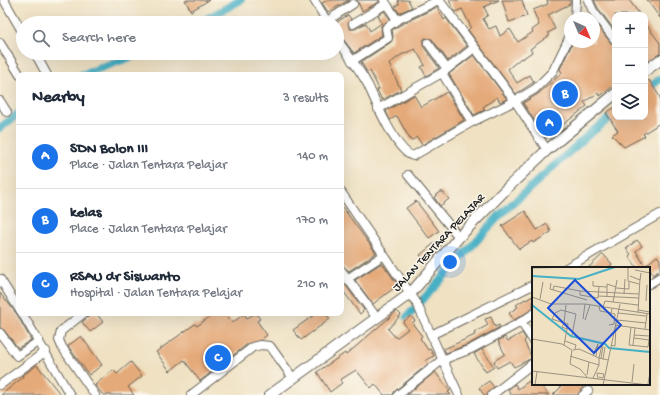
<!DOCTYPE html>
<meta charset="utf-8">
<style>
body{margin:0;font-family:"Gochi Hand",sans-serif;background:#f6f6f7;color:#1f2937}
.controls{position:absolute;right:12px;top:12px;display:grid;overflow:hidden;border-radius:8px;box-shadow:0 4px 16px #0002}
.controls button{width:36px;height:36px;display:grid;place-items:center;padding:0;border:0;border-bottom:1px solid #e0e1e3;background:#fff;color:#1f2937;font:20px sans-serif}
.compass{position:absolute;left:564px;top:12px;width:36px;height:36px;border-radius:50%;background:#fff;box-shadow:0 4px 16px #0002;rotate:136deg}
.you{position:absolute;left:450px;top:262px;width:14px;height:14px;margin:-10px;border:3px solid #fff;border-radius:50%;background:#1a73e8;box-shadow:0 0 0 6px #1a73e833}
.badge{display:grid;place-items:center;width:26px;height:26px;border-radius:50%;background:#1a73e8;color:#fff;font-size:13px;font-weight:700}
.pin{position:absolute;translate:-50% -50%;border:2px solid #fff;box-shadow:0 1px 4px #0006}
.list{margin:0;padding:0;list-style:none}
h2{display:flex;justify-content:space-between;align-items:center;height:52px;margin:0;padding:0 16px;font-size:17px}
h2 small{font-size:13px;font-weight:400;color:#747a83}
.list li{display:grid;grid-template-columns:26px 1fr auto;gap:12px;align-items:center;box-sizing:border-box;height:64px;padding:0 16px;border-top:1px solid #e0e1e3}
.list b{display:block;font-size:15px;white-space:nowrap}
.list p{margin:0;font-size:13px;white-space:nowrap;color:#747a83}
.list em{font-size:13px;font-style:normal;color:#747a83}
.icon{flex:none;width:22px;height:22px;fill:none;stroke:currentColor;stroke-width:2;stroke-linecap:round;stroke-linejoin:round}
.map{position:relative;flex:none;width:660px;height:395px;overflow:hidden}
.search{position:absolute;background:#fff;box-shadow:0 4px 16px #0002;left:16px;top:16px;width:328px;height:44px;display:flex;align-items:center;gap:10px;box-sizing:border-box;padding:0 14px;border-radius:22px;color:#747a83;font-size:15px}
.panel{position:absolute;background:#fff;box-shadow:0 4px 16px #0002;left:16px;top:72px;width:328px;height:244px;border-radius:8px}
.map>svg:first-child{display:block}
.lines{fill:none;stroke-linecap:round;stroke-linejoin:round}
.canal{stroke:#46b0c5;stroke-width:8}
.building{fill:#e5aa7a}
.minor-casing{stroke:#666156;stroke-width:10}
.major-casing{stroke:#666156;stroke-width:12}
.minor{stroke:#fff;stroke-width:8}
.major{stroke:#fff;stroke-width:10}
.labels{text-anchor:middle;stroke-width:3;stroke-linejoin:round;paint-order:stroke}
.street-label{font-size:12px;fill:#1c1c1c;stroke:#fbf7ec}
.inset-river{fill:none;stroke:#46b0c5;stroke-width:2}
.inset-road{fill:none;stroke:#9b9280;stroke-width:1}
.view{fill:#1d4ed8;fill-opacity:0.15;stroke:#1d4ed8;stroke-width:2}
.inset-edge{fill:none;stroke:#1c1c1c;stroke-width:2}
</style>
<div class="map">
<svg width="660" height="395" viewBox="0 0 660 395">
<rect width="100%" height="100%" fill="#fbf7ec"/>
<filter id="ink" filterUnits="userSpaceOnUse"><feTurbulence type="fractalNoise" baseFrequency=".025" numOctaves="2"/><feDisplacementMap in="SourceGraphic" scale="8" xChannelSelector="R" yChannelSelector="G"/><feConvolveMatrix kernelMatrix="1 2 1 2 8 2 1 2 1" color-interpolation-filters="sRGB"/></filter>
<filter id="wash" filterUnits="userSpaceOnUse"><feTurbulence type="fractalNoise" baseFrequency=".012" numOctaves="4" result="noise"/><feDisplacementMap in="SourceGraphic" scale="16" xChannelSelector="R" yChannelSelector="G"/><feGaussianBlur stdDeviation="0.9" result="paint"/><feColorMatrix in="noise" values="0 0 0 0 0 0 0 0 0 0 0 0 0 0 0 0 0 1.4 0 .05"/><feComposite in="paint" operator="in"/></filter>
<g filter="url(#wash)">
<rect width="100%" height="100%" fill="#efe1c2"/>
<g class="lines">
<g class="canal">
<path d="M199 23 241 0"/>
<path d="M81 75 142 53"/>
<path d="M645 91 660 79"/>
<path d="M0 128 19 113"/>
<path d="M407 317 500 215 588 135 615 114"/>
</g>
</g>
<g id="blocks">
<g class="building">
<path d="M185 0H209L191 11Z"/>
<path d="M328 0H349L328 12 322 3Z"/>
<path d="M357 0H379V2L362 11Z"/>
<path d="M398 0H408L412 7 399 13 395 7 399 4Z"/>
<path d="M449 0H499L484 7 488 15 483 19 489 29 496 26 500 36 510 29 518 42 533 32 532 30 539 25 533 10 548 4 547 0H570V4L548 15 555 29 548 33 550 35 530 49 532 52 522 59 521 58 508 69 517 83 530 75 534 82 516 94 468 30 471 27 462 9 455 12Z"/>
<path d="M502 0H522L527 16 509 22Z"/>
<path d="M594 0H629L640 15H615V31L598 8Z"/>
<path d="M647 0H660V18Z"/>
<path d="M437 7 444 20 446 18 467 46 448 61 432 39 425 38 423 41V46L439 68 426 76 421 67 425 65 415 49 401 55 389 64 401 90 382 100 377 90 379 89 370 71 367 72 361 62 391 42 393 37 392 30 400 25Z"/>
<path d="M384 11 390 19 381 26 382 35 354 53 339 34 337 22 348 15 351 19 348 24 350 29H355L366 23 370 31 382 23 378 16Z"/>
<path d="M594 21 611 43 615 45V85L600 96 598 93 584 102 587 106 546 138 523 103 538 94 562 73 560 69 573 42H594Z"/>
<path d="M645 23 660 43V54L645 63Z"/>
<path d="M474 55 507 99 500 102 497 97 483 107 485 110 474 115 449 74Z"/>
<path d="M649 80 660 97V123L643 134 645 136 624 147 612 135 618 131 606 113 615 107V117H645V83Z"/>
<path d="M447 92 464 120 422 145 417 137 411 141 397 116 390 120 386 111 414 95 421 107Z"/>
<path d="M442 191 449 199 440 206 434 197Z"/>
<path d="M416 201 439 231 429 238 406 208Z"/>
<path d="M341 205 376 253 349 271 341 265Z"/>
<path d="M525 211 537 230 547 224 551 232 533 243 532 241 519 249 502 226Z"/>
<path d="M637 240 642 246 636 251 645 266 657 256 660 259V270L653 275 649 268H637L629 256 631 254 626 249Z"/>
<path d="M437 241 441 246 435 251 437 253 426 262 420 255Z"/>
<path d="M603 254 612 264 608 268H588Z"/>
<path d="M382 263 398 285 373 304 355 280Z"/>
<path d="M341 279 364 310 360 314 341 288Z"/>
<path d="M0 293 17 314 31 340 18 348 4 330 0 328Z"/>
<path d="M533 296V309L514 320 509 313 518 307 516 305 525 299 526 300Z"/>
<path d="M397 311 401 315 388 329 396 338 408 329 403 322 411 316 415 321 412 323 422 336 420 338 428 350 430 349 434 356 426 360 428 364 395 391 393 395H384L375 384 371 388 356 370 340 380 342 383 330 392 317 372 345 353 346 355Z"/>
<path d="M93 313H96L103 322 90 332 82 322Z"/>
<path d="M215 313H224L232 323 244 314 247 318 256 313 260 319 257 321 267 335 261 340 249 343 200 381 184 360 170 371 156 352 195 324 197 326Z"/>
<path d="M317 313H325L330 319 301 340 293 330Z"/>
<path d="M491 317 495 327 499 325 500 327 469 344 446 353 444 349 475 335 474 333 488 325 485 319Z"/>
<path d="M522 333 526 339 524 341 532 358 514 367 510 361 497 368 494 361 505 354 498 341 505 337 508 341Z"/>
<path d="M81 336 102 365 89 375 68 346Z"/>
<path d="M482 349 494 367 486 372 474 354Z"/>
<path d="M131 362 142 376 128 387 134 395H103L95 385 113 370 117 374Z"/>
<path d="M37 365 61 395H1L23 377 22 376Z"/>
<path d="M435 372 450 391 448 392 451 395H407Z"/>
<path d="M533 378V384H539L549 395H511L508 390 515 384 518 389Z"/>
<path d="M489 381 494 387 487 395H484L479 388Z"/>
<path d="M557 384H581L583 388 578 395H553L561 387Z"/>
</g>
</g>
</g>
<g filter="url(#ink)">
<use href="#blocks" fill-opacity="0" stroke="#666156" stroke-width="1"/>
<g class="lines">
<g class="minor-casing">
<g id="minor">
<path d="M4 0 23 33"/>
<path d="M314 0 328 23"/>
<path d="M384 0 397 20 439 0 515 101 547 150"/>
<path d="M588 0 593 11 615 40"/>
<path d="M575 18 576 0"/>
<path d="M327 21 353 4"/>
<path d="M353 24 386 4"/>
<path d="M337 39C347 54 359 68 368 85 375 100 396 152 413 156L472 122 515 101 535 89 553 71 570 36"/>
<path d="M0 43 20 75"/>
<path d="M428 43 447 69"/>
<path d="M35 53 47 75"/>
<path d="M352 61 388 38 386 28 397 20"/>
<path d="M442 73 472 122"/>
<path d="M0 101 7 112"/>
<path d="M378 109 442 73 474 48"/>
<path d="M408 175 459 237"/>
<path d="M341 192 416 302 459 395"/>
<path d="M566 268 660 214"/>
<path d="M341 270 377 318"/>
<path d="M0 279 19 309"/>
<path d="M347 279 384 255"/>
<path d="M649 284 660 277"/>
<path d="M22 313 70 395"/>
<path d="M84 313 61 331 59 340 62 347 95 395"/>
<path d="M521 322 533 314"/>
<path d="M0 333 17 356 39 341"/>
<path d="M431 335 533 285"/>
<path d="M0 385 46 351"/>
<path d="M191 395 253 347 261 345 270 346 293 378"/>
<path d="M398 395 442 360 471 349 521 322 533 340"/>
<path d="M492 395 533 363"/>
<path d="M583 395 588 391"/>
</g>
</g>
<g class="major-casing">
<g id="major">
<path d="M645 71 660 60"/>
<path d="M270 395 411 293 459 237 504 191 547 150 615 94"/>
</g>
</g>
<use href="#minor" class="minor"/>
<use href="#major" class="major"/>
</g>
</g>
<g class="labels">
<g class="street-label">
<text transform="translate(438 242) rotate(-47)" y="4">JALAN TENTARA PELAJAR</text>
</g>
</g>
<g transform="translate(532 267)">
<rect width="118" height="118" fill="#efe1c2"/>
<path class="inset-river" d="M0 9 47 12 83 0M0 38 39 69 73 77 77 81 118 85"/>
<path class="inset-road" d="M0 1 47 0M96 1V14L107 17M103 3 118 6M98 9 108 13 109 6M61 14V19L75 20M19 16 18 22 55 33M84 21 97 22V15M21 23 22 19 48 24 107 27M48 24V28L66 31 67 20M92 27 93 12M66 29 107 31M0 30 19 37H53L118 47M75 30V17L84 20M8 32 11 15M114 34 115 18M81 35 85 13M67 39 68 44 79 46 80 42M71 40 73 34 106 38M106 43 118 45M106 45 108 12M86 46 114 49M51 52 53 37M53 53 58 38M85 53 114 56M77 58 82 57 83 47 79 46M83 58 118 63M99 60 97 78 116 80M35 62 30 60 32 56 20 52 23 46 29 43 44 47 40 68M113 62 115 47M102 68 117 69M102 71 117 73M0 72 30 77 40 83 38 97 48 102 55 110M33 74 44 78 43 82M32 78 36 57 32 56 34 38M79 78 83 79 84 59M101 78 103 61M116 80 118 66M41 83 47 82 67 91M61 88 66 77 64 89M38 89 57 95 55 108M67 91 70 78M69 91 71 79M71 92 73 80M57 95 67 98 61 111M67 98V91L76 93M0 104 116 118M66 112 65 106 72 107 71 111 67 110M100 115 102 97M116 117 118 105M3 118 5 105M71 118 88 37"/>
<path class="view" d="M43 13 89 58 62 86 16 41Z"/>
<rect width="118" height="118" class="inset-edge"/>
</g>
</svg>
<div class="controls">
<button>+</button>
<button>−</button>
<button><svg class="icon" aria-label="layers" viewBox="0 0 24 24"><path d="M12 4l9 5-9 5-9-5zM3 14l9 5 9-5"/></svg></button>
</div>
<svg class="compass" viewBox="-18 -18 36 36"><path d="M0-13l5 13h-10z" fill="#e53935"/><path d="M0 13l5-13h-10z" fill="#747a83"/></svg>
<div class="you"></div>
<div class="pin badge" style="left:549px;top:123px">A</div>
<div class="pin badge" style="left:565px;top:94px">B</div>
<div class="pin badge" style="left:218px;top:358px">C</div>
<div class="search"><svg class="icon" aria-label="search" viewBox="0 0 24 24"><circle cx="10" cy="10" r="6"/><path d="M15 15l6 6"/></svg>Search here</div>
<section class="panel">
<h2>Nearby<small>3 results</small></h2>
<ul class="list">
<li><span class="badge">A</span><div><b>SDN Bolon III</b><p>Place · Jalan Tentara Pelajar</p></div><em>140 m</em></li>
<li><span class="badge">B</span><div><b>kelas</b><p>Place · Jalan Tentara Pelajar</p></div><em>170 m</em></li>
<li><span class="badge">C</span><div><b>RSAU dr Siswanto</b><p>Hospital · Jalan Tentara Pelajar</p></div><em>210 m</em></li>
</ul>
</section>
</div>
